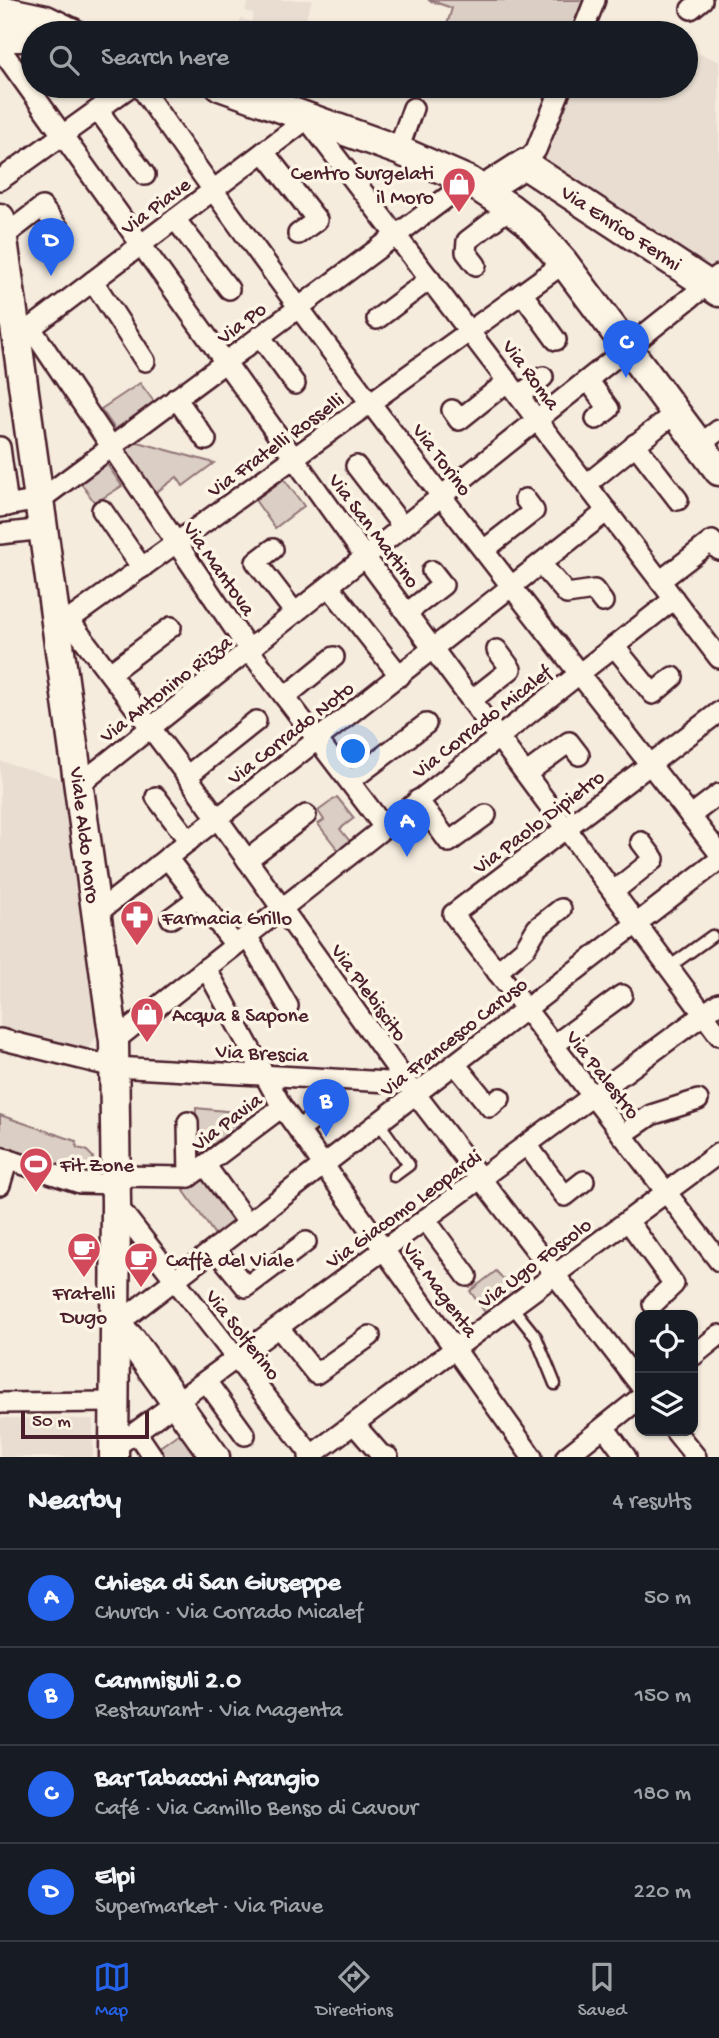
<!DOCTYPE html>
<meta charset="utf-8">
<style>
body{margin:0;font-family:"Gochi Hand",sans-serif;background:#242831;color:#f1f3f6}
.controls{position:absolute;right:21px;bottom:21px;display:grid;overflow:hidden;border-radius:14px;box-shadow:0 2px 5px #0004}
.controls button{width:63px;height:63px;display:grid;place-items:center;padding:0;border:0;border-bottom:2px solid #363941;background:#171b24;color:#f1f3f6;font:35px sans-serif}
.scale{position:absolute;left:21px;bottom:18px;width:128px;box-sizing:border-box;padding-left:7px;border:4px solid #4a1f2b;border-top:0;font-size:19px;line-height:24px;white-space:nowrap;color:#4a1f2b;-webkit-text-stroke:5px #fcf5e5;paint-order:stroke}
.you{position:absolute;left:354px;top:752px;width:24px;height:24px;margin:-18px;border:5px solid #fff;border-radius:50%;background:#1a73e8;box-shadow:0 0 0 10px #1a73e833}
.badge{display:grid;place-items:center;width:46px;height:46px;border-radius:50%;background:#2563eb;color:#fff;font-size:23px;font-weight:700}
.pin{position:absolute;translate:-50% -58px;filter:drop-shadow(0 2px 4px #0008)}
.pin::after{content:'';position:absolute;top:37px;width:24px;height:21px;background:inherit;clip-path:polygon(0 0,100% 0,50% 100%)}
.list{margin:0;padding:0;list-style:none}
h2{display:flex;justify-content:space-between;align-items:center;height:91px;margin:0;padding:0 28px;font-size:30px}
h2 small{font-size:23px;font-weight:400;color:#9ea1a6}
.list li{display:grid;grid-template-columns:46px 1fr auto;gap:21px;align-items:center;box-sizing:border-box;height:98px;padding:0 28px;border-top:2px solid #363941}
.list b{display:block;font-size:26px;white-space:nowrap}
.list p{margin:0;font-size:23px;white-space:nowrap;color:#9ea1a6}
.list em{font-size:23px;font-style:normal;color:#9ea1a6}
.icon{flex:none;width:38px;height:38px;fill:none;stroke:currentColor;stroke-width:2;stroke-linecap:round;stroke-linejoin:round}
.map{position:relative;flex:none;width:719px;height:1457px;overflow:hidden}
.search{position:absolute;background:#171b24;box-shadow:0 2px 5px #0004;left:21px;right:21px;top:21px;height:77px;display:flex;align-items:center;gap:18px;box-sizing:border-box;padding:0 24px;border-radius:38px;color:#9ea1a6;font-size:26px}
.sheet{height:483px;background:#171b24}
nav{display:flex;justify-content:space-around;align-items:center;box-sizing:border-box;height:98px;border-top:2px solid #363941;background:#171b24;font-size:19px;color:#9ea1a6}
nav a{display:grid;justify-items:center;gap:4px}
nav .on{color:#2563eb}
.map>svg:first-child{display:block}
.built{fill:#e8ddd0}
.green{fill:#dbcec4;stroke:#927678;stroke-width:2}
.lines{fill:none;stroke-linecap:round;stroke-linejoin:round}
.lane-casing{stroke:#4a1f2b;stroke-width:15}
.street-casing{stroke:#4a1f2b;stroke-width:24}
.secondary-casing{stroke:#4a1f2b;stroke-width:33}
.lane{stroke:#fcf5e5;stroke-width:10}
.street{stroke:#fcf5e5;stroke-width:19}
.secondary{stroke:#fcf5e5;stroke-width:28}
.labels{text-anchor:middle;stroke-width:7;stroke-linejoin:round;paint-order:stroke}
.poi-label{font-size:21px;fill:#4a1f2b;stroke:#fcf5e5;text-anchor:start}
.street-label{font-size:21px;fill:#4a1f2b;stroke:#fcf5e5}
</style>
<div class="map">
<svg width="719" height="1457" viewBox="0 0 719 1457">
<rect width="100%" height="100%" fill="#f5ecde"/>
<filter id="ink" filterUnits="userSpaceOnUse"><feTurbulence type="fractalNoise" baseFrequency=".0143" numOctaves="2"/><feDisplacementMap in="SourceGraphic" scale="14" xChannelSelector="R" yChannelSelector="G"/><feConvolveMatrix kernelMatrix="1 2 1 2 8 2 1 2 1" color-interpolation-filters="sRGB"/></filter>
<g filter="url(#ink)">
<g class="built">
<path d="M249 0H312L301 33H242L243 30 238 28 241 18 251 22 254 14 245 10Z"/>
<path d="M686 49 719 61V263L710 270 542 161 573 86H686Z"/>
<path d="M0 761 53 776 61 779 65 788 97 1037 89 1047 80 1048 0 1028Z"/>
<path d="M0 1418 93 1419V1457H0Z"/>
</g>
<g class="green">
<path d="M428 0H583L570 33H469L447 25 452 8Z"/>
<path d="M140 383 155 403 115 429 101 409Z"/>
<path d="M138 442 214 463 183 486 177 477 154 494 126 449Z"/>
<path d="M106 463 122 486 95 503 80 482Z"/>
<path d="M284 479 304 506 275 528 255 500Z"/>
<path d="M337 797 354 818 340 829 352 844 339 851 318 824 324 820 318 811Z"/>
<path d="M196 1108 235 1112 242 1122 194 1159Z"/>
<path d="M0 1115 76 1141 77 1148 86 1150 93 1157 92 1167C73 1178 22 1155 0 1149Z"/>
<path d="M203 1178 237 1226 218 1239 184 1191Z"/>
<path d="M496 1271 517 1294 487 1315 470 1291Z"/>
<path d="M181 1432 199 1457H163L157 1449Z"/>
</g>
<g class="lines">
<g class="lane-casing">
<g id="lane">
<path d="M669 967 712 936"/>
<path d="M379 1123 409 1165 394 1176"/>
<path d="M512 1307 536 1337 555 1384"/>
</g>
</g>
<g class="street-casing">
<g id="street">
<path d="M691 9 702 0"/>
<path d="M582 33 595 0"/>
<path d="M0 48 365 557 719 1035"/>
<path d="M140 86C321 349 523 600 719 853"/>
<path d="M98 110 145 175"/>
<path d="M398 150 413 108"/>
<path d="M264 152 317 220 298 234"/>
<path d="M524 164 536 150 562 86"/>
<path d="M0 180 131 86"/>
<path d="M175 219 229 289"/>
<path d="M3 237 42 207 62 233"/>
<path d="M476 265 466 252 467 241 510 208"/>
<path d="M93 281 145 361"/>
<path d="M522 293 556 340"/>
<path d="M377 319 430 279"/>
<path d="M31 328 249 650 384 827"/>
<path d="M16 330 31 328 307 119 719 658"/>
<path d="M260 336 295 384"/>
<path d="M588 380 609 409 596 419"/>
<path d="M519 396 543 377"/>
<path d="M176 398 206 440"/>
<path d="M452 410 459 420 508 381"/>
<path d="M635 444 678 500"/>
<path d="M700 444 719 430"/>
<path d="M0 447 8 506"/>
<path d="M356 466 403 527"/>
<path d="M587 484 676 412"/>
<path d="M0 507 40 500 469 181"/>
<path d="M102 510 142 568"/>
<path d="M0 534 44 529"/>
<path d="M273 549 256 562 295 613"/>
<path d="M484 550 534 511 525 499"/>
<path d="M541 564 567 594 594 590 603 602"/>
<path d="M660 581 712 541 719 550"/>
<path d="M329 586 400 676"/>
<path d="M408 612 443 585 432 571"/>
<path d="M69 620 187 776 407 1083 640 1385"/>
<path d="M58 622 69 620 564 263"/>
<path d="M614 646 653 694 673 677"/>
<path d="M110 673 171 627"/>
<path d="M285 697 334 657"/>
<path d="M473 699 511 669 497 650"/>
<path d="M719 712 453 914 719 1261"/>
<path d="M527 773 569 742 579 755"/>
<path d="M187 776 256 721"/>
<path d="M350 781 426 724"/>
<path d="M80 784 719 275"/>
<path d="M156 797 189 841"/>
<path d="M418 800 449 842 486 815"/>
<path d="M690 816 719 794"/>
<path d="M167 858 235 945"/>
<path d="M247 860 306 815"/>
<path d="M614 891 654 859 641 842"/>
<path d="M96 914 607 511"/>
<path d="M171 918 198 898"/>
<path d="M247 936 288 1006"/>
<path d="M206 968 282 1107 532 1457"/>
<path d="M497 972 525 948 537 928 561 909"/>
<path d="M0 1039 114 1067 407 1083"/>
<path d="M114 1041 674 599"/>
<path d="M554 1045 622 995"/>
<path d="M455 1064 490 1107 500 1098"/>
<path d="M188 1122 189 1177"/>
<path d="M299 1130 329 1108"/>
<path d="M622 1135 651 1115 698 1100"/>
<path d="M527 1145 565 1196 584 1181"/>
<path d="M0 1157 80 1183 116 1184"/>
<path d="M206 1166 248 1224"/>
<path d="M116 1176 189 1177 282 1107"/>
<path d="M0 1185 8 1159"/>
<path d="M116 1204 313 1457"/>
<path d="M425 1219 467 1276"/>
<path d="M628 1221 674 1284 653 1304"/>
<path d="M215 1249 246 1287 306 1242"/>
<path d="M116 1325 719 860"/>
<path d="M279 1328 316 1374 370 1336"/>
<path d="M693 1356 719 1335"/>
<path d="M206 1381 245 1435"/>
<path d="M0 1403 115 1402"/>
<path d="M354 1424 381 1455 388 1457"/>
<path d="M604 1427 626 1457"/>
<path d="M675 1431 696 1457"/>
<path d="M136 1432 153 1457"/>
<path d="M114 1448 719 1003"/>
<path d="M309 1457 719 1153"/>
<path d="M566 1457 640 1398"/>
</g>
</g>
<g class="secondary-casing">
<g id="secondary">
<path d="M0 10 46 20 73 33"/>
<path d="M0 37H33"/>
<path d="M220 86 398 150 469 181 510 208 528 222 564 263 719 471"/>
<path d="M485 189 524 164 719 292"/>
<path d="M0 218 114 1041 116 1204 114 1457"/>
<path d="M116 1325 132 1341 215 1457"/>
</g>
</g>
<use href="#lane" class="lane"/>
<use href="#street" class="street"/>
<use href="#secondary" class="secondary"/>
</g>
</g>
<defs>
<g id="shop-pin" transform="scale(1.75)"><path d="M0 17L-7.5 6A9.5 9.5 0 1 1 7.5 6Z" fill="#d1495b" stroke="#fcf5e5"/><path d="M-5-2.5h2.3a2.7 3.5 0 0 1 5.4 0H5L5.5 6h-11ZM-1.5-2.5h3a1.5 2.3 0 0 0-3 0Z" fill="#fff"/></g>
<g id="pharmacy-pin" transform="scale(1.75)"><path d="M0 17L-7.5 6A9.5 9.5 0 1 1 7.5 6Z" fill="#d1495b" stroke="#fcf5e5"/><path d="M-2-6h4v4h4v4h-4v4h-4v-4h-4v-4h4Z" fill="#fff"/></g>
<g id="stadium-pin" transform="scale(1.75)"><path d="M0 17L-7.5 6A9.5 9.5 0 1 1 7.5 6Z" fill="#d1495b" stroke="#fcf5e5"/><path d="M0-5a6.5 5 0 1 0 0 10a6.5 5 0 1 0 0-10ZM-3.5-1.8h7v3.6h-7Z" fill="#fff"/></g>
<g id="cafe-pin" transform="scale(1.75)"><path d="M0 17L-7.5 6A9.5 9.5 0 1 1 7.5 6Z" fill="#d1495b" stroke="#fcf5e5"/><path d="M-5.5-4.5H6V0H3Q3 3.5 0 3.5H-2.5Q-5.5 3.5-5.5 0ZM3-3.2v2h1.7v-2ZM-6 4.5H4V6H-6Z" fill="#fff"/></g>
</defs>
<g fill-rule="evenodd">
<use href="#shop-pin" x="459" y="184"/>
<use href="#pharmacy-pin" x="137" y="917"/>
<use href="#shop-pin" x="147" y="1014"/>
<use href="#stadium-pin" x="36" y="1164"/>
<use href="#cafe-pin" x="84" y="1249"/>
<use href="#cafe-pin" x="141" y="1259"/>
</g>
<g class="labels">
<g class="poi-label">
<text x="434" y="179" text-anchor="end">Centro Surgelati<tspan x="434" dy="24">il Moro</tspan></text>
<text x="162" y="924">Farmacia Grillo</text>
<text x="172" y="1021">Acqua &amp; Sapone</text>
<text x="60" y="1171">Fit Zone</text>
<text x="166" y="1266">Caffè del Viale</text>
<text x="84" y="1299" text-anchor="middle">Fratelli<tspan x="84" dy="24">Dugo</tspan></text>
</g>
<g class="street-label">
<text transform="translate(155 205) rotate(-37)" y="7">Via Piave</text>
<text transform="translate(622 227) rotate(33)" y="7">Via Enrico Fermi</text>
<text transform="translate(241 322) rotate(-37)" y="7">Via Po</text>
<text transform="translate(532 374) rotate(53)" y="7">Via Roma</text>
<text transform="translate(275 444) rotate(-36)" y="7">Via Fratelli Rosselli</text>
<text transform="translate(443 459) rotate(53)" y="7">Via Torino</text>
<text transform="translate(375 530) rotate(53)" y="7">Via San Martino</text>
<text transform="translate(220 568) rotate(55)" y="7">Via Mantova</text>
<text transform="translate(165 688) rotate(-38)" y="7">Via Antonino Rizza</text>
<text transform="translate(481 721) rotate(-38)" y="7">Via Corrado Micalef</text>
<text transform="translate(290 732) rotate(-38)" y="7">Via Corrado Noto</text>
<text transform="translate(538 821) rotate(-37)" y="7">Via Paolo Dipietro</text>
<text transform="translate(86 835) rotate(83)" y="7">Viale Aldo Moro</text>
<text transform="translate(370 992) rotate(54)" y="7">Via Plebiscito</text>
<text transform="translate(453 1036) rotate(-38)" y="7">Via Francesco Caruso</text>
<text transform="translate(262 1052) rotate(3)" y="7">Via Brescia</text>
<text transform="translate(604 1074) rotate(52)" y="7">Via Palestro</text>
<text transform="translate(226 1121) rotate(-37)" y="7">Via Pavia</text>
<text transform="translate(403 1208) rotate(-36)" y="7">Via Giacomo Leopardi</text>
<text transform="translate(534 1262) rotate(-37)" y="7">Via Ugo Foscolo</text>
<text transform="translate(441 1289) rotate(54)" y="7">Via Magenta</text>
<text transform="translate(244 1334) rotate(52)" y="7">Via Solferino</text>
</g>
</g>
</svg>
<div class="controls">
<button><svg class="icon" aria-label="locate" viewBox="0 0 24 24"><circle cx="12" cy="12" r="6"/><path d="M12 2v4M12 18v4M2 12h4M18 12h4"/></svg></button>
<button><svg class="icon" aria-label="layers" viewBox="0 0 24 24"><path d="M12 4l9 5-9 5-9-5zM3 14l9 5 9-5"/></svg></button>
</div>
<div class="scale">50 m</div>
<div class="you"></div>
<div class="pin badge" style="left:407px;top:857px">A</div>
<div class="pin badge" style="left:326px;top:1137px">B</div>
<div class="pin badge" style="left:626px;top:378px">C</div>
<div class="pin badge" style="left:51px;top:276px">D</div>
<div class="search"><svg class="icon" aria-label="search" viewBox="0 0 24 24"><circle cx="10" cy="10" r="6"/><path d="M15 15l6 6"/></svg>Search here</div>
</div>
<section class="sheet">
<h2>Nearby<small>4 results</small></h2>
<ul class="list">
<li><span class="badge">A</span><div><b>Chiesa di San Giuseppe</b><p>Church · Via Corrado Micalef</p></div><em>50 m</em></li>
<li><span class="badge">B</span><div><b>Cammisuli 2.0</b><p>Restaurant · Via Magenta</p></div><em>150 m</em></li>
<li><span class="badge">C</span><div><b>Bar Tabacchi Arangio</b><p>Café · Via Camillo Benso di Cavour</p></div><em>180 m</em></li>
<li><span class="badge">D</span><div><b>Elpi</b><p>Supermarket · Via Piave</p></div><em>220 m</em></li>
</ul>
</section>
<nav>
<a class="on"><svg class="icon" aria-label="map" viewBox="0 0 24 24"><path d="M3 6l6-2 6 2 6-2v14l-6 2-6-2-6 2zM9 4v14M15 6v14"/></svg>Map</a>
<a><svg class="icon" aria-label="directions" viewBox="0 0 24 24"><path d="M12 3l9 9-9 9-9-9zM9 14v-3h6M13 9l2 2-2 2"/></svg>Directions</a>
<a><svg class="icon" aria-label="saved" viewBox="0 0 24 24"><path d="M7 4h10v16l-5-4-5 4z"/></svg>Saved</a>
</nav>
